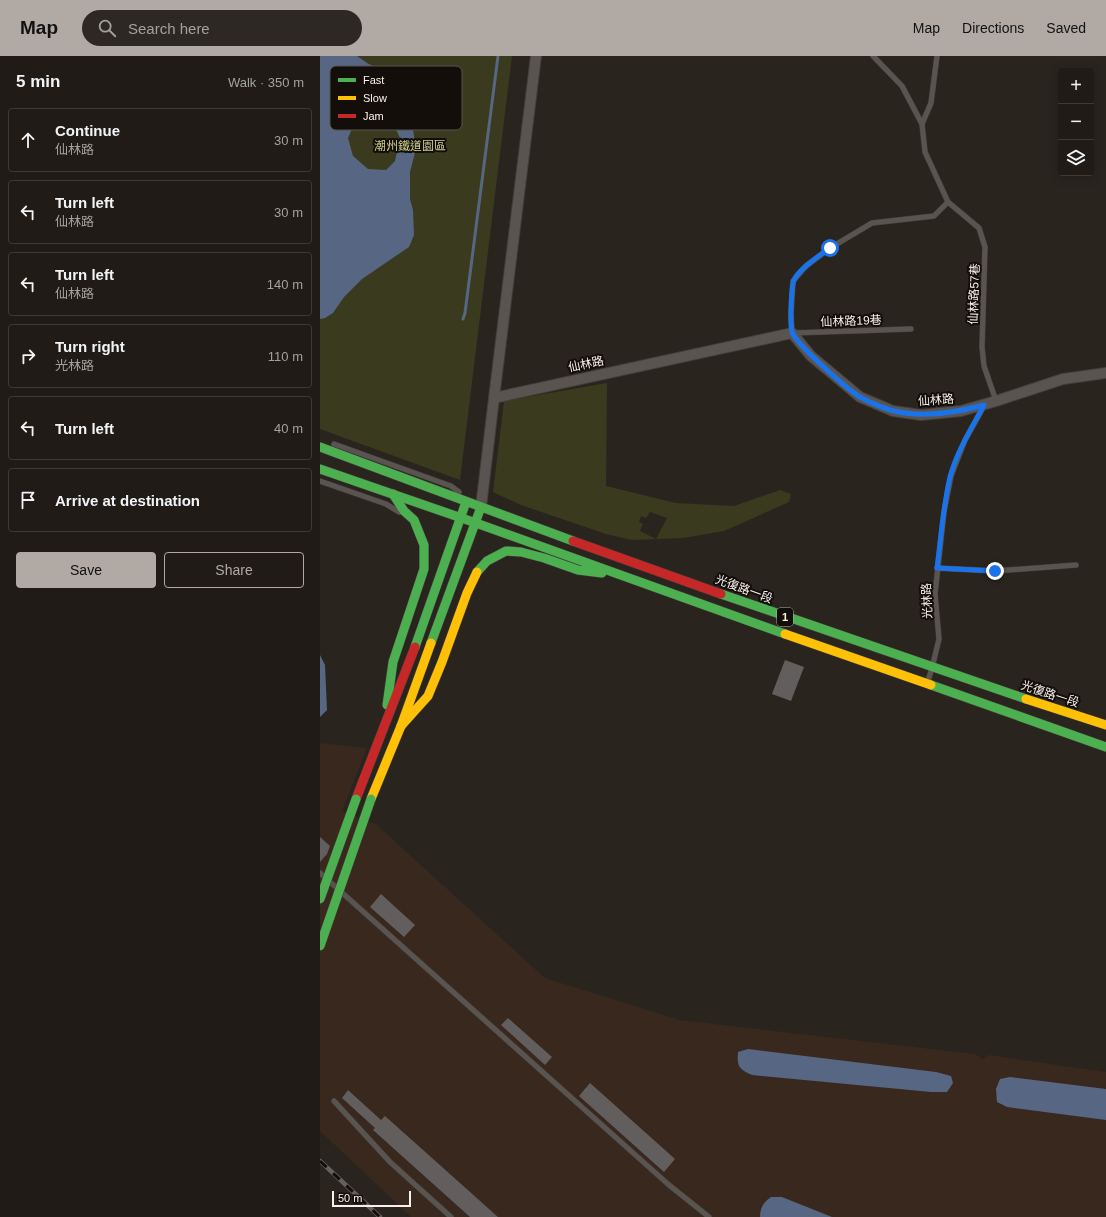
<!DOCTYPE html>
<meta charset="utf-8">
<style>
body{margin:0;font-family:Arial,"Noto Sans TC",sans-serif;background:#2d2824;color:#f1f3f6}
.controls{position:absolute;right:12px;top:12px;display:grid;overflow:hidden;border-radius:4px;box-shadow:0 2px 10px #0003}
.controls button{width:36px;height:36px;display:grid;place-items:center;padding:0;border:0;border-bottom:1px solid #3d3936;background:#201b17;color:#f1f3f6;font:20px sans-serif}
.scale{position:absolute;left:12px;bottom:10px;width:79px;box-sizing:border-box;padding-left:4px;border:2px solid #f8f0eb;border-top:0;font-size:11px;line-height:14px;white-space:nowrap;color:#f8f0eb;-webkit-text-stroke:3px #130e0a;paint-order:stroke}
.stop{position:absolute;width:12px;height:12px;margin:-9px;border:3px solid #1a73e8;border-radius:50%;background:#fff}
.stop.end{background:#1a73e8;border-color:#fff;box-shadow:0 1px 4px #0008}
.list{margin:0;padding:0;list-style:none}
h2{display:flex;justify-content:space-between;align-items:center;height:52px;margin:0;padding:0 16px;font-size:17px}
h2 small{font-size:13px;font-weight:400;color:#a2a1a1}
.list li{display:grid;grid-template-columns:26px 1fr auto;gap:12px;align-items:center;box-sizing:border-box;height:64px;margin:0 8px 8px;padding:0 8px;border:1px solid #3d3936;border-radius:4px}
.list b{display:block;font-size:15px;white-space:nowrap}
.list p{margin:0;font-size:13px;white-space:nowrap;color:#a2a1a1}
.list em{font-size:13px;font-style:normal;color:#a2a1a1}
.actions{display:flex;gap:8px;padding:12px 16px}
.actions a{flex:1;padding:9px 0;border:1px solid #b0a9a4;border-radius:4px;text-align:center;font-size:14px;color:#b0a9a4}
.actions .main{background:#b0a9a4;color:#111}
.icon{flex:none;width:22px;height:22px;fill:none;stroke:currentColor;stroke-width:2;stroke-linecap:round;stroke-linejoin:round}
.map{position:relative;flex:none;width:786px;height:1161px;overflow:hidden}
header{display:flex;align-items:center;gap:24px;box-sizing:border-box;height:56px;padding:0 20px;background:#b0a9a4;color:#111}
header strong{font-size:19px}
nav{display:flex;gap:22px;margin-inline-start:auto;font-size:14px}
.search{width:280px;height:36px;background:#2d2824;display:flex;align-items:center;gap:10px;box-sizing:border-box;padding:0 14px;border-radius:22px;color:#a2a1a1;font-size:15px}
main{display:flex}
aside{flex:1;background:#201b17}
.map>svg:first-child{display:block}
.built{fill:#38281d}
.green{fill:#3a3a1e;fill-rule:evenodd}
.water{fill:#576682;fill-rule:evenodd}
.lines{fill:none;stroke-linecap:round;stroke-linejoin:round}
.stream{stroke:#576682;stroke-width:3}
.building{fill:#635e5e}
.lane-casing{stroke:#443e3b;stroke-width:6}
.street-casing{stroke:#443e3b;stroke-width:12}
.fast-casing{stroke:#443e3b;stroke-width:10}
.slow-casing{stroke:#443e3b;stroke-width:10}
.jam-casing{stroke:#443e3b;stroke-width:10}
.lane{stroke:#5a5451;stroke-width:5}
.street{stroke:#5a5451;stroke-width:10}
.fast{stroke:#4caf50;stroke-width:9}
.slow{stroke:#ffc107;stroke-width:9}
.jam{stroke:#c62828;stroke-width:9}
.rail-casing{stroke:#65605b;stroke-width:4.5}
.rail{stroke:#130e0a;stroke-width:3;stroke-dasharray:9;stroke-linecap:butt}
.fast-bridge-casing{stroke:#443e3b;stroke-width:10;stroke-linecap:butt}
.fast-bridge{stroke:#4caf50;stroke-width:9}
.route{stroke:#1a73e8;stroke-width:5}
.labels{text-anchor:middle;stroke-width:4;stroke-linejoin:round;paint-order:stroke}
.shield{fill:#130e0a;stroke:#b3aca8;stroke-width:1}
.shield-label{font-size:11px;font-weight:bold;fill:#f8f0eb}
.park-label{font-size:12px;fill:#c9cc8c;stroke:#130e0a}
.street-label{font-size:12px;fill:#f8f0eb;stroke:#130e0a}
.key{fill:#130e0a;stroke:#58524e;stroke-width:1}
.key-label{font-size:11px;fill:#f8f0eb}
</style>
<header>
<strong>Map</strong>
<div class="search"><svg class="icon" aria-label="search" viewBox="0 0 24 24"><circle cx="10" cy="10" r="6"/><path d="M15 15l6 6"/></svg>Search here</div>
<nav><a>Map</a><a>Directions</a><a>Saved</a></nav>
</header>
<main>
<aside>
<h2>5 min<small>Walk · 350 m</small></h2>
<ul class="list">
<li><svg class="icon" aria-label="ahead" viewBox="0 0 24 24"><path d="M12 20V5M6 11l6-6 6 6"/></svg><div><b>Continue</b><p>仙林路</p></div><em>30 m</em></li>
<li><svg class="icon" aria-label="left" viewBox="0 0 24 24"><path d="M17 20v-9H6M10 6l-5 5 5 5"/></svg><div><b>Turn left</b><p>仙林路</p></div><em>30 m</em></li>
<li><svg class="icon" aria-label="left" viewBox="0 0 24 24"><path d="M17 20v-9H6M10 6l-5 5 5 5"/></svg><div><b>Turn left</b><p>仙林路</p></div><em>140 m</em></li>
<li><svg class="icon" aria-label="right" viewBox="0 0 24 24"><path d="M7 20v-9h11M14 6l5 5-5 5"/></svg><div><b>Turn right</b><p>光林路</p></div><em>110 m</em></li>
<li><svg class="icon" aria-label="left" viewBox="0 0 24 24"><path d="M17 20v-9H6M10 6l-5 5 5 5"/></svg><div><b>Turn left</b></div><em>40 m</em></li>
<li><svg class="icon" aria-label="arrive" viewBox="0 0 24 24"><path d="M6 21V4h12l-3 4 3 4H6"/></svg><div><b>Arrive at destination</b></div></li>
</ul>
<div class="actions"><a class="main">Save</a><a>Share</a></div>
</aside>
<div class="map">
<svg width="786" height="1161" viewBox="0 0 786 1161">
<rect width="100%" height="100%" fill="#2a241f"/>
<path class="built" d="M0 687 47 692 22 755 57 769 225 922 360 964 655 998 662 1003 669 999 786 1016V1161H91L0 1075Z"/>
<g class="green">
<path d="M0 0H192L140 424 0 373Z"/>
<path d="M287 327 286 430 356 447 414 450 460 434 471 438 469 446 404 475 363 482 312 484 286 478 201 449 173 436 184 345ZM330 456 347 462 336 483 320 475 323 468 319 466 321 460 326 462Z"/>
</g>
<g class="water">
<path d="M0 0H37L47 7 57 12 70 24 92 67 96 93 90 116V143L93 154 94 179 89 191 42 223 24 241 13 257 5 262 0 263ZM51 60 72 65 80 82 75 105 66 114 48 113 33 100 28 82 35 66Z"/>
<path d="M0 599 5 609 7 654 0 661Z"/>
<path d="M428 993 616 1016 631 1020 633 1027 627 1036H611L432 1019C418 1013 417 1010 418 996Z"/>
<path d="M690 1021 786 1033V1064L687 1051 677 1046 676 1033 680 1023Z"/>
<path d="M451 1141H462L512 1161H440C440 1151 444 1146 451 1141Z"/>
</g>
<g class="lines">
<path class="stream" d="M143 263 145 257 178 0"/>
</g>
<g class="building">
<path d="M465 604 484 611 471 645 452 638Z"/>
<path d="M0 781 10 790 7 798 0 806Z"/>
<path d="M61 838 95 869 84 881 50 851Z"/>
<path d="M188 962 232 1001 225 1009 181 969Z"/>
<path d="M270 1027 355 1103 344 1116 259 1040Z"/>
<path d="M28 1034 61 1064 65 1060 178 1161H150L53 1074 55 1072 22 1042Z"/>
</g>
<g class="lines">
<g class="lane-casing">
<g id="lane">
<path d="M553 0 582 30 602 68"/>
<path d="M617 0 611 47 602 68 605 96 628 146 659 172 665 191 662 291 664 310 676 345"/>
<path d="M591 273 472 277 471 258 473 225 486 210 510 192 552 167 614 160 628 146"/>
<path d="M14 388 131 430 139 436"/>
<path d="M0 425 66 448 79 456"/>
<path d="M617 512 675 515 756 509"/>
<path d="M608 625 612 612 619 583 615 538 624 456 631 420 645 384 664 350"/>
<path d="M0 817 349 1129 389 1161"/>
<path d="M14 1045 70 1106 131 1161"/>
</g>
</g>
<g class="street-casing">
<g id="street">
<path d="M174 342 216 0"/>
<path d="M161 451 174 342 472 277 491 300 540 341 573 355 601 359 641 355 676 345 743 323 786 317"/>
</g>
</g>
<g class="fast-casing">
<g id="fast">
<path d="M0 391 253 485"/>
<path d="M0 413 156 467 465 578"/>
<path d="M157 516 167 505 186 495 201 496 224 502 258 514 282 517"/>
<path d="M401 538 706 643"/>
<path d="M111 587 161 451"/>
<path d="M95 591 146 446"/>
<path d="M611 629 786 691"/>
<path d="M67 649 73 606 104 513V489L94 464 84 455 73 438"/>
</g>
</g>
<g class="slow-casing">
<g id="slow">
<path d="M465 578 611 629"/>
<path d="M706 643 786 669"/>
<path d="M81 670 108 640 122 606 147 537 157 516"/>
<path d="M51 743 81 670 111 587"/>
</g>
</g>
<g class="jam-casing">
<g id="jam">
<path d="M253 485 401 538"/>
<path d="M36 743 95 591"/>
</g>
</g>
<use href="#lane" class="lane"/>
<use href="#street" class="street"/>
<use href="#fast" class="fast"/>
<use href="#slow" class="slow"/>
<use href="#jam" class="jam"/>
<g class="rail-casing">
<path id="rail" d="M0 1105 60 1161"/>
</g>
<use href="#rail" class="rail"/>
<g class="fast-bridge-casing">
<g id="fast-bridge">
<path d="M0 843 36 743"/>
<path d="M0 890 51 743"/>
</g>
</g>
<use href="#fast-bridge" class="fast-bridge"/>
</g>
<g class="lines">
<path class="route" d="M510 192C499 200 479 213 474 224 471 231 470 269 472 276 477 289 527 333 540 341 549 346 565 353 574 355 604 362 635 357 664 349 652 372 637 395 630 421 623 451 621 482 617 512L675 515"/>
</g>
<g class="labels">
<rect class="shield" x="457" y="552" width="16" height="18" rx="3"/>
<g class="shield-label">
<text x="465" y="565">1</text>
</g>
<g class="park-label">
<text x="90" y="94">潮州鐵道園區</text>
</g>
<g class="street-label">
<text transform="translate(654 238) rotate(-88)" y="4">仙林路57巷</text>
<text transform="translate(531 265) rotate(-2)" y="4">仙林路19巷</text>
<text transform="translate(266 308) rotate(-12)" y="4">仙林路</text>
<text transform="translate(616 344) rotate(-4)" y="4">仙林路</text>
<text transform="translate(424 533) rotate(20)" y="4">光復路一段</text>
<text transform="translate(607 545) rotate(-92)" y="4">光林路</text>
<text transform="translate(730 638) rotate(18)" y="4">光復路一段</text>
</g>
</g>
<rect x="10" y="10" width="132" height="64" rx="6" class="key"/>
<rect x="18" y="22" width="18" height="4" fill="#4caf50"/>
<rect x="18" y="40" width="18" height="4" fill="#ffc107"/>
<rect x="18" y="58" width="18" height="4" fill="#c62828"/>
<g class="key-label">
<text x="43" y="28">Fast</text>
<text x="43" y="46">Slow</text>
<text x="43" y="64">Jam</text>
</g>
</svg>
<div class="controls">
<button>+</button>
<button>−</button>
<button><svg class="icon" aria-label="layers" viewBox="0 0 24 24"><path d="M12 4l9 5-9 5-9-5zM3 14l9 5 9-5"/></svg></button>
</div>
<div class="scale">50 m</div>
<div class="stop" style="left:510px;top:192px"></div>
<div class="stop end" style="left:675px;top:515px"></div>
</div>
</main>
